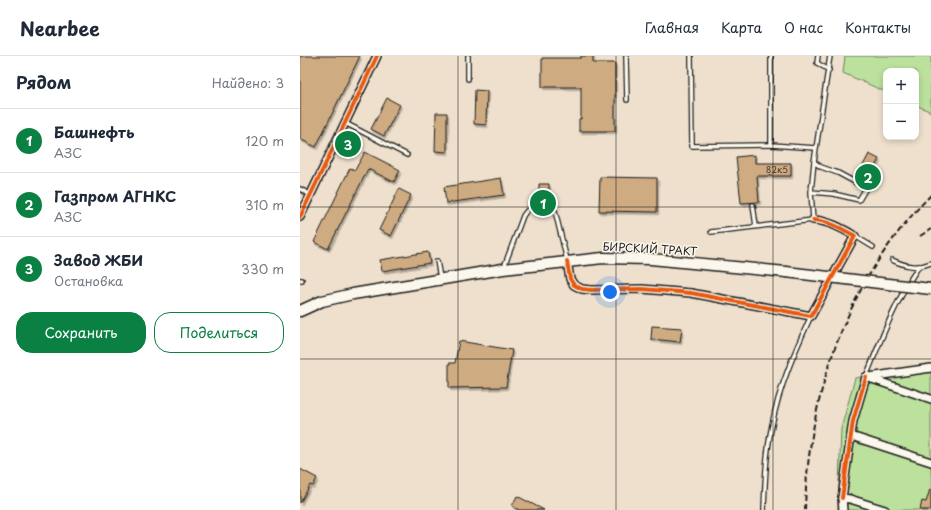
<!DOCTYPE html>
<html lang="ru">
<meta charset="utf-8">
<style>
body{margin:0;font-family:"Playpen Sans",sans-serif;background:#f6f6f7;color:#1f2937}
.controls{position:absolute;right:12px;top:12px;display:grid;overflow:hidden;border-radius:8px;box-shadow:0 2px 6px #0003}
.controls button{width:36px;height:36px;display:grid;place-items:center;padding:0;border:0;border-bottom:1px solid #e0e1e3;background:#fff;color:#1f2937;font:20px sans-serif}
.you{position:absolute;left:310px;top:236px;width:14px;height:14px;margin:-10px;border:3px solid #fff;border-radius:50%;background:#1a73e8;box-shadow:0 0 0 6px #1a73e833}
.badge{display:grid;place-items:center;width:26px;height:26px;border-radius:50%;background:#0b8043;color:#fff;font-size:13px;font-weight:700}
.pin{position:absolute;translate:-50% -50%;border:2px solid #fff;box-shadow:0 1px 4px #0006}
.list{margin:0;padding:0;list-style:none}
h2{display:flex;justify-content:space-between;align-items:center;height:52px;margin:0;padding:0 16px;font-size:17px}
h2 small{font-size:13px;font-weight:400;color:#747a83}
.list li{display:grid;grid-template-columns:26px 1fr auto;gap:12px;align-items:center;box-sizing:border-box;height:64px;padding:0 16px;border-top:1px solid #e0e1e3}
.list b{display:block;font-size:15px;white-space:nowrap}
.list p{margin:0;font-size:13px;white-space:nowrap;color:#747a83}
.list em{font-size:13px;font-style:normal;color:#747a83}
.actions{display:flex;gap:8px;padding:12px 16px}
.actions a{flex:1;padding:9px 0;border:1px solid #0b8043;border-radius:16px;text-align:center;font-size:14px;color:#0b8043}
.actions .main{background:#0b8043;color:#fff}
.map{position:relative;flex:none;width:631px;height:454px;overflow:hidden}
header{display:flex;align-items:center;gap:24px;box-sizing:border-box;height:56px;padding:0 20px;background:#fff;border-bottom:1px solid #e0e1e3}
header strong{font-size:19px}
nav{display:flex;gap:22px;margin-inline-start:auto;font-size:14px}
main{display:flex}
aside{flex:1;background:#fff}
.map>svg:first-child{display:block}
.green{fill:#bbe19c;stroke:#6c7e5c}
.building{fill:#cfab81;stroke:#1c1c1c;filter:url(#shadow)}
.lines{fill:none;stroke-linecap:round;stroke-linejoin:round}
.lane-casing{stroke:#1c1c1c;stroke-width:6}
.street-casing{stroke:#1c1c1c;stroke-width:10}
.primary-casing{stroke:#1c1c1c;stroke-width:13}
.lane{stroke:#fbf7ec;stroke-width:3.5}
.street{stroke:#fbf7ec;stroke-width:7}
.primary{stroke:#fbf7ec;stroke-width:10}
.rail{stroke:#1c1c1c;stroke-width:2;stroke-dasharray:6 3;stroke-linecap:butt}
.primary-bridge-casing{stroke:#1c1c1c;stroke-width:13;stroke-linecap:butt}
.primary-bridge{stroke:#fbf7ec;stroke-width:10}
.cycleway-casing{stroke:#fbf7ec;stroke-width:6}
.cycleway{stroke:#e8590c;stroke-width:4}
.grid{fill:none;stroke:#1c1c1c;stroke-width:1;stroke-opacity:0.55}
.labels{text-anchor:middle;stroke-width:3;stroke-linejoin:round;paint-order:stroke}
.number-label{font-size:9px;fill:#494035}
.street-label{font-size:11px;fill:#1c1c1c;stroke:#fbf7ec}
</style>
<header>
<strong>Nearbee</strong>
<nav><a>Главная</a><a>Карта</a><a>О нас</a><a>Контакты</a></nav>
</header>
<main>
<aside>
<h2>Рядом<small>Найдено: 3</small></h2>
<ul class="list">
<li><span class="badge">1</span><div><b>Башнефть</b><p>АЗС</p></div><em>120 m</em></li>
<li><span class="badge">2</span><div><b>Газпром АГНКС</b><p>АЗС</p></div><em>310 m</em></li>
<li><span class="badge">3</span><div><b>Завод ЖБИ</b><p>Остановка</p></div><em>330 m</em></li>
</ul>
<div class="actions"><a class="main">Сохранить</a><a>Поделиться</a></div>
</aside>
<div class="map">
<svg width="631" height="454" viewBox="0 0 631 454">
<defs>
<filter id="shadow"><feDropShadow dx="1.5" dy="2.5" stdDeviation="0" flood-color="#0004"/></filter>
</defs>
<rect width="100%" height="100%" fill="#eee0cc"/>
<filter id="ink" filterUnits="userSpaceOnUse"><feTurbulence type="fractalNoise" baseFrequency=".025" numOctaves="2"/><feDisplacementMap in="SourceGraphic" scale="8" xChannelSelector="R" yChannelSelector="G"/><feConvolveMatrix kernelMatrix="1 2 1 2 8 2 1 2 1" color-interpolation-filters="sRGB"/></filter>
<g filter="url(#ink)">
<g class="green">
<path d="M545 0H631V56L616 49V15H586V36L543 17Z"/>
<path d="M631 309V454H538L541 373 555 322Z"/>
</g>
<g class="building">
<path d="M0 0H60L16 91 0 83Z"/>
<path d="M281 0H293V7H315V75H279V63H281V31H242V2H281Z"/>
<path d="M175 34 187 35 186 69 174 68Z"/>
<path d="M87 42 100 49 84 80 71 73Z"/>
<path d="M136 57H147V96L135 95Z"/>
<path d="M65 96 100 114 94 126 68 113 28 193 14 186 50 112 55 114Z"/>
<path d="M569 98 579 103 568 124 558 119Z"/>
<path d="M455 99V107H491V120H457L459 146 441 147 436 101Z"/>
<path d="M300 121 357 122V156L299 155Z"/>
<path d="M201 122 204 139 146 147 144 131Z"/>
<path d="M239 128H249V141H251L250 149 235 148 236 140H239Z"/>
<path d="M99 133 111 139 91 180 79 174Z"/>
<path d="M128 196 130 207 82 215 80 204Z"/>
<path d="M352 270 382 272 380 286 351 283Z"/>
<path d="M159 285 212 294 206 331 149 332V307H155Z"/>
<path d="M0 413 17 422 13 430 10 429 0 447Z"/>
<path d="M630 433H631V454H620L622 445 626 446Z"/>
<path d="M217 440 244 454H219L212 450Z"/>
</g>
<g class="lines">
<g class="lane-casing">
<g id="lane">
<path d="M326 0 327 44"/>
<path d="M391 0 392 90 471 89"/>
<path d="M471 0V89L516 92"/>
<path d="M518 0 517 7 529 14"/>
<path d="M168 23V0"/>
<path d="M45 67 107 99"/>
<path d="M514 106 530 0"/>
<path d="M0 133 11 139"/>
<path d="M453 149 456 170"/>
<path d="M411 176 513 164 511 136 514 106 521 111 538 117 566 132 559 144 534 138 511 136"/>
<path d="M555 180 573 191"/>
<path d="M592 204C605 210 617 213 631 207"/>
<path d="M137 205 140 222"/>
<path d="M204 211 223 160C225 157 226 155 229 153 235 150 250 151 255 155L267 204"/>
<path d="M0 224H2"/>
<path d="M566 321C581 283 596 244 619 210"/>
<path d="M464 454C465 425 466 397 472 369 479 331 495 295 511 260"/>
</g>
</g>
<g class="street-casing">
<g id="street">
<path d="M0 161 77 0"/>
<path d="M267 205 270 223 274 229 282 233 291 234 342 233 391 237 511 260 555 180C541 172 529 165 513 164"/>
<path d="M566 321 631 343"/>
<path d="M569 321 631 312"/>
<path d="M551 380 631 406"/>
<path d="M542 442 553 365 566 321"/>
<path d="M543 454 542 442 550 443 585 454"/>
</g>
</g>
<g class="primary-casing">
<path id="primary" d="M0 255 22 245 53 238 203 213 303 202 351 203 486 216"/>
</g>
<use href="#lane" class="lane"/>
<use href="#street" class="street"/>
<use href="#primary" class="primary"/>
<g class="rail">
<path d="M620 180 631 173"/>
<path d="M505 454C508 337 548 222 631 139"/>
</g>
<g class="primary-bridge-casing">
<path id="primary-bridge" d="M486 216 631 233"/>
</g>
<use href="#primary-bridge" class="primary-bridge"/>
<g class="cycleway-casing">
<g id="cycleway">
<path d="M0 161 77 0"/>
<path d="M267 205 270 223 274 229 282 233 291 234 342 233 391 237 511 260 555 180C541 172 529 165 513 164"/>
<path d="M542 442 553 365 566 321"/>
</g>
</g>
<use href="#cycleway" class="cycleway"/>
</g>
</g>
<path class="grid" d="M158 0V454M316 0V454M473 0V454M0 151H631M0 303H631"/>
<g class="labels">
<g class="number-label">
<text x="477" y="117">82к5</text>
</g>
<g class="street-label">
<text transform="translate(350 193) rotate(3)" y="4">БИРСКИЙ ТРАКТ</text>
</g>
</g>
</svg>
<div class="controls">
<button>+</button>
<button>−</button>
</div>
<div class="you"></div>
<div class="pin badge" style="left:243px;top:147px">1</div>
<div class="pin badge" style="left:568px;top:121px">2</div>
<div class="pin badge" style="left:48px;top:88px">3</div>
</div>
</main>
